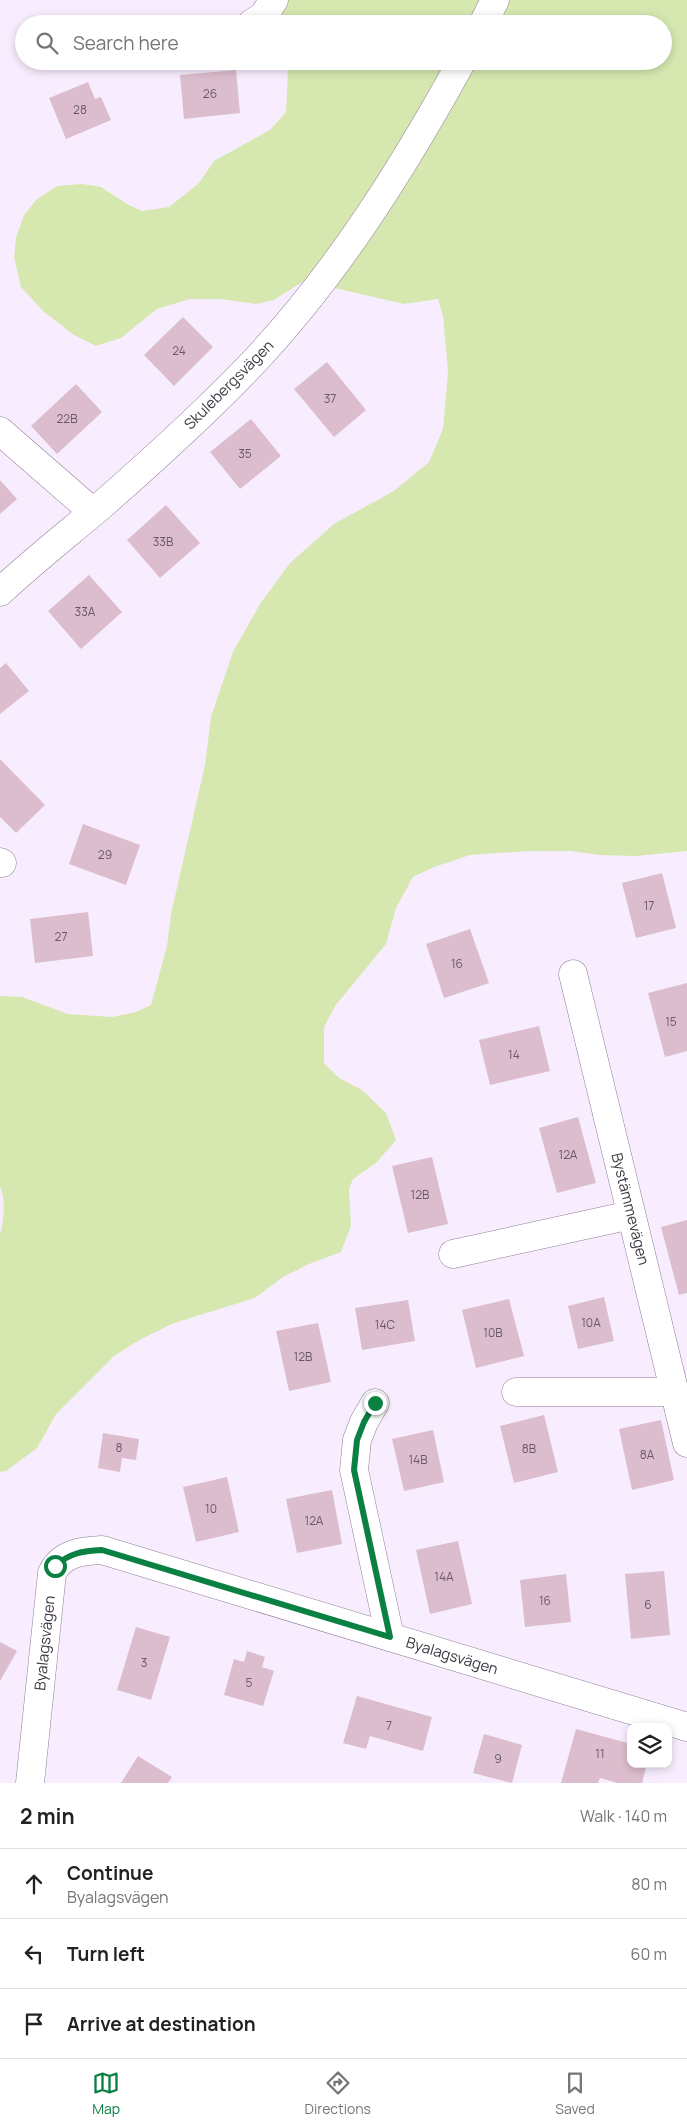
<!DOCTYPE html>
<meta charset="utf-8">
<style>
body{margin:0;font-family:Manrope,sans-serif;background:#f2f2f2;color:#222}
.controls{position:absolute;right:15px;bottom:15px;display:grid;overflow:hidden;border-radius:10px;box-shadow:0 2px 8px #0003}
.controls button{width:45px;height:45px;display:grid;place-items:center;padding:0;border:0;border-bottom:1px solid #e0e0e0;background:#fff;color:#222;font:25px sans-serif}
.stop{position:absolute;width:15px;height:15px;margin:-11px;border:4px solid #0b8043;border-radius:50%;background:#fff}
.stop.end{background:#0b8043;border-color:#fff;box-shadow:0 1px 5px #0008}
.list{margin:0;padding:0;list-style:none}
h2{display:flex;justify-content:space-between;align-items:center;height:65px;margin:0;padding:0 20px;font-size:21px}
h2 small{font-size:16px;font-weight:400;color:#767676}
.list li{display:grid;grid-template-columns:32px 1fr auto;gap:15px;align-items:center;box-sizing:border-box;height:70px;padding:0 20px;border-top:1px solid #e0e0e0}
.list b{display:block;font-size:19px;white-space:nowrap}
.list p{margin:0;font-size:16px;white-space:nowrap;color:#767676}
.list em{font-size:16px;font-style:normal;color:#767676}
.icon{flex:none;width:28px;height:28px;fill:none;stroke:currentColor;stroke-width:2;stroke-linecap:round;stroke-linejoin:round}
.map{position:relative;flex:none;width:687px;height:1783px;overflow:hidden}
.search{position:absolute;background:#fff;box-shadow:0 2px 8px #0003;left:15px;right:15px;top:15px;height:55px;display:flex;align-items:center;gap:12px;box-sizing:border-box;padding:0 18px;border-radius:28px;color:#767676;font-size:19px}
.sheet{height:275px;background:#fff}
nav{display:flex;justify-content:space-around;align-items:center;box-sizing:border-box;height:70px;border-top:1px solid #e0e0e0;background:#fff;font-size:14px;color:#767676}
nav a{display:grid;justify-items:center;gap:2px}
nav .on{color:#0b8043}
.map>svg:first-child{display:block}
.green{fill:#d6e8b0}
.building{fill:#dcbdcd}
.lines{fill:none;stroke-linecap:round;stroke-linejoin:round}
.minor-casing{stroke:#8f7e97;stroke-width:29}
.minor{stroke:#fff;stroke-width:28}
.route{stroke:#0b8043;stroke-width:6}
.labels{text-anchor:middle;stroke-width:5;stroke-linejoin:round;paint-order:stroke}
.number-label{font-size:12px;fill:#675a66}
.street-label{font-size:15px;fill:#403944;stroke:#fff}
</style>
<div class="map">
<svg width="687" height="1783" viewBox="0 0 687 1783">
<rect width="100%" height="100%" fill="#f8edfe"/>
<path class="green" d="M278 0H687V851L636 856 600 855 570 851H530L470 855 434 867 413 877 396 908 386 944 335 1006 324 1027V1063L339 1078 362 1090 386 1113 396 1140 376 1163 353 1179 349 1189 351 1226 341 1252 309 1264 283 1277 255 1298 174 1323 141 1339 114 1356 56 1414 37 1448 6 1471 0 1472V1235C4 1220 6 1200 0 1186V996L22 997 68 1014 112 1017 136 1012 151 1005 167 946 171 914 205 765 211 717 233 652 260 604 290 563 334 524 394 491 429 462 443 429 448 371 443 316 438 299 404 304 304 281 274 300 256 304 221 299H190L157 309 121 338 96 346 74 335 43 311 21 287 14 257 16 238 24 215 37 199 57 186 82 184 101 187 127 204 142 211 169 207 199 183 214 161 270 130 286 112 288 66 286 61H663V24H270Z"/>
<g class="building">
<path d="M236 70 240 113 184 119 180 75Z"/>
<path d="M88 82 95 99 101 97 111 120 66 139 49 98Z"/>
<path d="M183 317 213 347 174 386 144 355Z"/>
<path d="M327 362 366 410 334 437 294 389Z"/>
<path d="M76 384 102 412 57 454 31 426Z"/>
<path d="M251 419 281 456 240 489 210 452Z"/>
<path d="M0 480 17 499 0 514Z"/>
<path d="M166 505 200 543 160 578 127 540Z"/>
<path d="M89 575 122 612 81 649 48 611Z"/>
<path d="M6 663 29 691 0 714V668Z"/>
<path d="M0 759 45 805 16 833 0 817Z"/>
<path d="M83 824 140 845 126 885 69 864Z"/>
<path d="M662 873 676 928 636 938 622 883Z"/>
<path d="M88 912 93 956 35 963 30 919Z"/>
<path d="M470 929 489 983 444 998 426 944Z"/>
<path d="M687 983V1051L665 1057 648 993Z"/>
<path d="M539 1026 550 1071 490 1085 479 1040Z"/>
<path d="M578 1117 596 1183 557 1193 539 1128Z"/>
<path d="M432 1157 448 1224 408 1233 392 1166Z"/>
<path d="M687 1220V1293L679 1295 661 1227Z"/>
<path d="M604 1297 614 1341 578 1349 568 1306Z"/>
<path d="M509 1299 524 1356 476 1368 462 1310Z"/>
<path d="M408 1300 415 1341 362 1350 355 1308Z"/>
<path d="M318 1323 331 1382 289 1391 276 1331Z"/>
<path d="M544 1415 558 1472 514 1483 500 1426Z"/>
<path d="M661 1420 674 1480 632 1490 619 1429Z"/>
<path d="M433 1430 444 1482 404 1491 392 1439Z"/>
<path d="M103 1433 139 1439 136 1460 122 1458 120 1472 98 1468Z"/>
<path d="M227 1477 239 1532 196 1542 183 1487Z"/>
<path d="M332 1490 342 1544 297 1553 286 1499Z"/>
<path d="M458 1541 472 1604 430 1614 416 1550Z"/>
<path d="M664 1571 670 1635 631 1639 625 1574Z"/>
<path d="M566 1574 571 1622 525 1627 520 1580Z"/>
<path d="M136 1627 170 1637 151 1700 117 1690Z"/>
<path d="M0 1642 17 1651 0 1681Z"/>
<path d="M247 1651 265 1657 262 1667 274 1671 263 1706 224 1695 234 1659 244 1662Z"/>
<path d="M357 1696 432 1717 423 1751 370 1736 366 1749 343 1743Z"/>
<path d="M576 1729 631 1744V1764H647L642 1783H618L600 1778 598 1783H561Z"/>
<path d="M484 1734 522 1745 512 1783 473 1773Z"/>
<path d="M138 1756 172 1777 168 1783H121Z"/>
</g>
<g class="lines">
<g class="minor-casing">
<g id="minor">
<path d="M251 24 263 16 274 0"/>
<path d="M483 24 495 0"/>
<path d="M0 431 93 512"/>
<path d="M0 592C33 561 69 533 103 504 153 460 203 415 249 367 335 277 402 170 462 61"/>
<path d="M0 862 2 863"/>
<path d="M573 974 687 1443"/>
<path d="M453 1254 631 1215"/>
<path d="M516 1392H674"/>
<path d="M375 1403 364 1422 357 1440 354 1470 390 1637"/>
<path d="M30 1783 52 1573C62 1553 81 1551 102 1550L687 1727"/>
</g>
</g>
<use href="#minor" class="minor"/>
</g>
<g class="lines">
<path class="route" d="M55 1566C70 1553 82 1551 102 1550L390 1637 354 1470 357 1440 364 1422 375 1403"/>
</g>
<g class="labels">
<g class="number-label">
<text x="210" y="98">26</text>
<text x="80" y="114">28</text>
<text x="179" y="355">24</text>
<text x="330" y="403">37</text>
<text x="67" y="423">22B</text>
<text x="245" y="458">35</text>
<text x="163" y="546">33B</text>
<text x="85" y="616">33A</text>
<text x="105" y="859">29</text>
<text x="649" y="910">17</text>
<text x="61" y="941">27</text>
<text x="457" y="968">16</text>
<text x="671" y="1026">15</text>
<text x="514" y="1059">14</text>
<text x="568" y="1159">12A</text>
<text x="420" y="1199">12B</text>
<text x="591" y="1327">10A</text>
<text x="385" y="1329">14C</text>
<text x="493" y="1337">10B</text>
<text x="303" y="1361">12B</text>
<text x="119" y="1452">8</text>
<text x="529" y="1453">8B</text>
<text x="647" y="1459">8A</text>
<text x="418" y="1464">14B</text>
<text x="211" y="1513">10</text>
<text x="314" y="1525">12A</text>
<text x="444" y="1581">14A</text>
<text x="545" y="1605">16</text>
<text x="648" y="1609">6</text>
<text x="144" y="1667">3</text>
<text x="249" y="1687">5</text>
<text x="389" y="1730">7</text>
<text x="600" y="1758">11</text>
<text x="498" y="1763">9</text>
</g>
<g class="street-label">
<text transform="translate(229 385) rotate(-45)" y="5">Skulebergsvägen</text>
<text transform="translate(630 1209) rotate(76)" y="5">Bystämmevägen</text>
<text transform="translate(45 1643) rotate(-84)" y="5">Byalagsvägen</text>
<text transform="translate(452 1656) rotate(17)" y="5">Byalagsvägen</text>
</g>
</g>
</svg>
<div class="controls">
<button><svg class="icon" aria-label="layers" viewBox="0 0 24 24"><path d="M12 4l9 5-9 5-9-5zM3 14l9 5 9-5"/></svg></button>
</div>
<div class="stop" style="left:55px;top:1566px"></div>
<div class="stop end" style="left:375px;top:1403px"></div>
<div class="search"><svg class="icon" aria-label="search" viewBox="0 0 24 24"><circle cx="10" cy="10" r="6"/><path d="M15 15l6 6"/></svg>Search here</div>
</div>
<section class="sheet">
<h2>2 min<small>Walk · 140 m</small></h2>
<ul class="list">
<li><svg class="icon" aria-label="ahead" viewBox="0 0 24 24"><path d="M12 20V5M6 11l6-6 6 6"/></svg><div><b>Continue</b><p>Byalagsvägen</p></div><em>80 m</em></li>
<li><svg class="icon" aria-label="left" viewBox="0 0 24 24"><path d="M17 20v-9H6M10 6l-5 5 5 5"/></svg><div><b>Turn left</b></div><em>60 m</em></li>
<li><svg class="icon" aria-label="arrive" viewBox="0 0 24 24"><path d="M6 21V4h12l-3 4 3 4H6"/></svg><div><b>Arrive at destination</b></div></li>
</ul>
</section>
<nav>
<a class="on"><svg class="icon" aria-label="map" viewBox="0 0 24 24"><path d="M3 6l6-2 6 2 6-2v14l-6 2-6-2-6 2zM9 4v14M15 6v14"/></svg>Map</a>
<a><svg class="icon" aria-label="directions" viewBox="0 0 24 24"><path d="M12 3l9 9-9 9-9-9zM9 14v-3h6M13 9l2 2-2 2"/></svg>Directions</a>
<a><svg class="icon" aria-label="saved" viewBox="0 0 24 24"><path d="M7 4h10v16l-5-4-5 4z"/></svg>Saved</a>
</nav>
